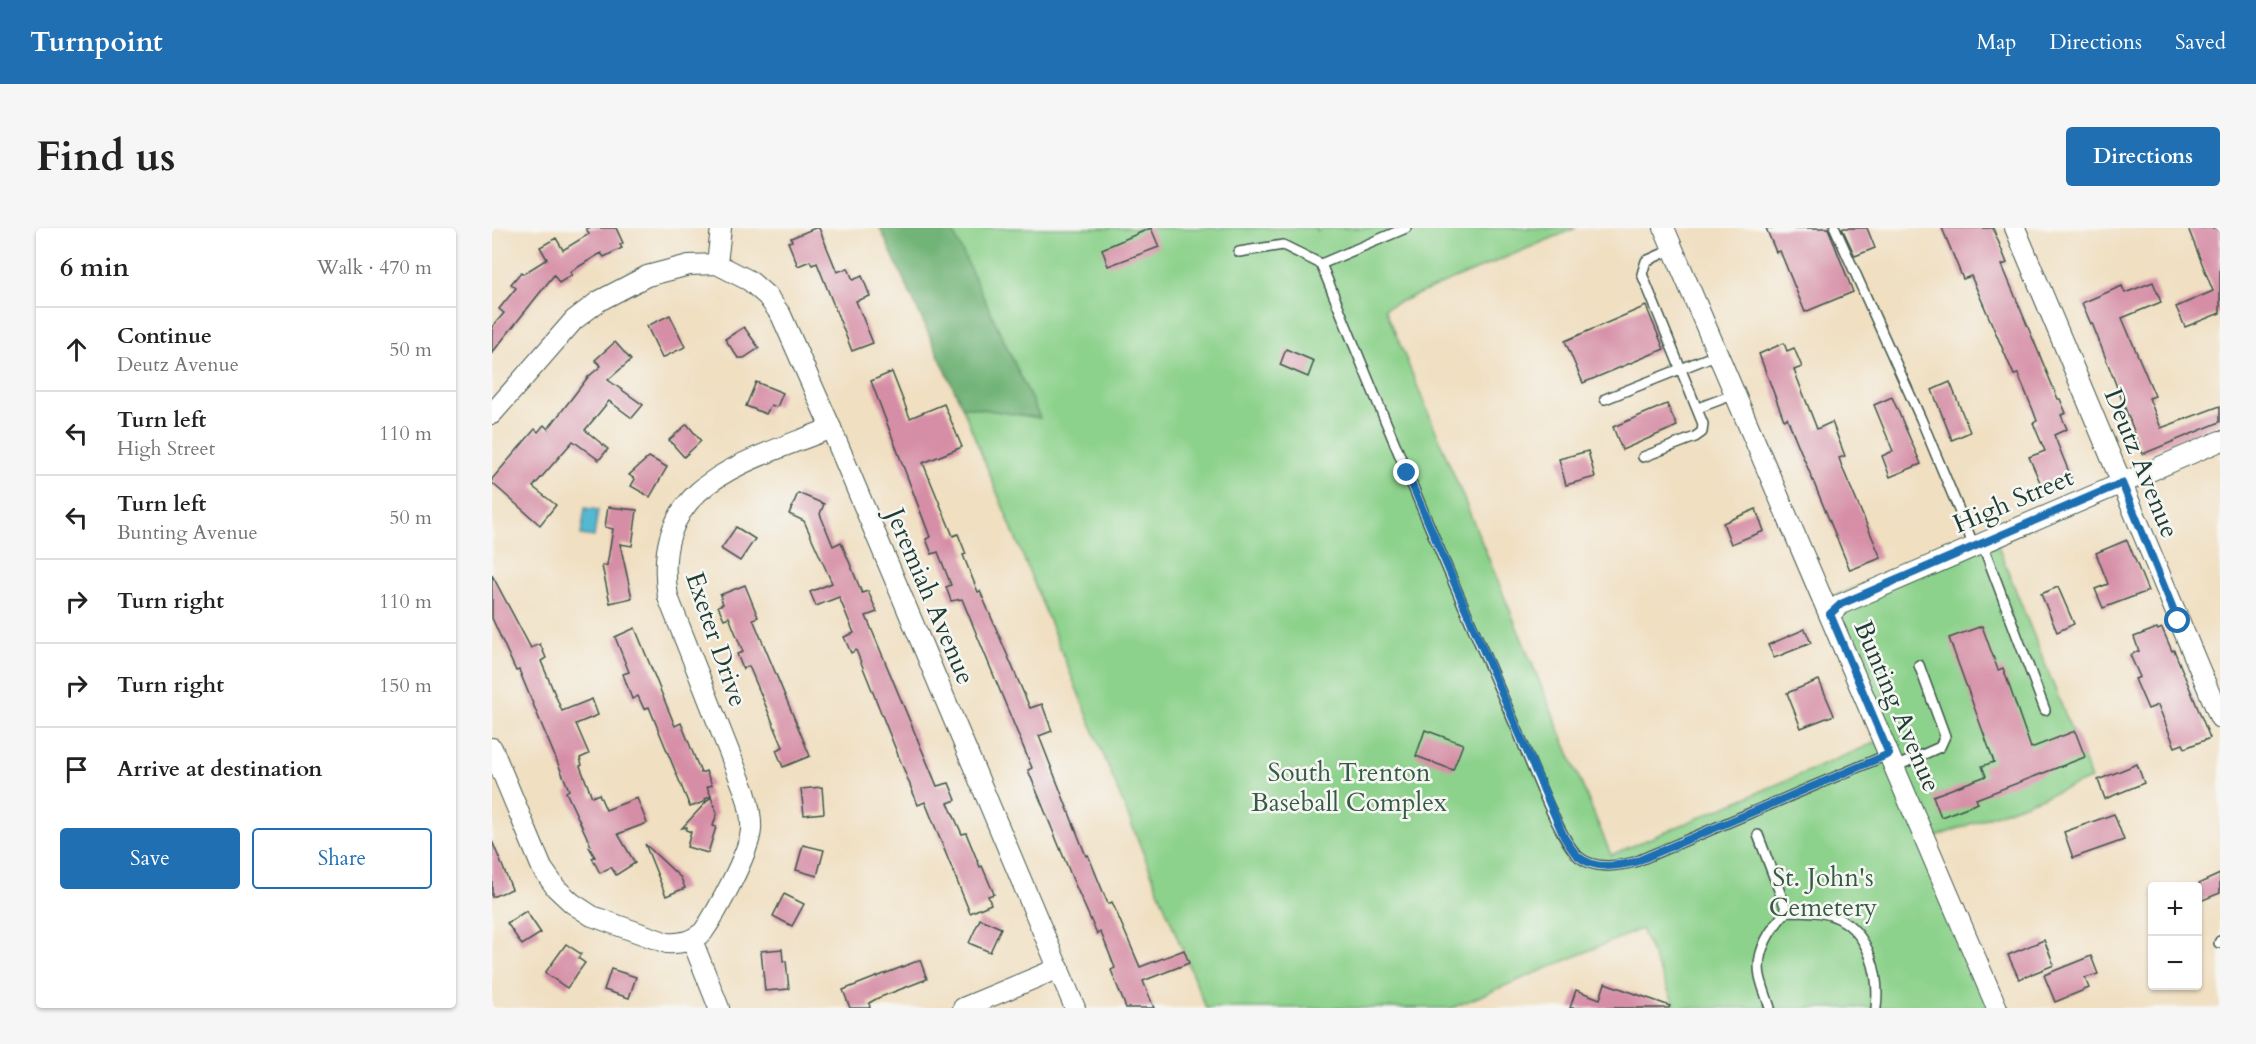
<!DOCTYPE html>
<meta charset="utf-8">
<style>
body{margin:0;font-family:Cardo,serif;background:#f6f6f6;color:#222}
.controls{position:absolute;right:18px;bottom:18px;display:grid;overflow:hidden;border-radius:6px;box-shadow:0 2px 4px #0004}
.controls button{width:54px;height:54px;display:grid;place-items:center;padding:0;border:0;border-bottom:2px solid #e0e0e0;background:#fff;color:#222;font:30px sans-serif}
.stop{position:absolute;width:18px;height:18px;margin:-14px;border:4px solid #1f6fb2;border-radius:50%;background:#fff}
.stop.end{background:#1f6fb2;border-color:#fff;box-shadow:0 2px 6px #0008}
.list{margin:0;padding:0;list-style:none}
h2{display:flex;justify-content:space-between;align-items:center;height:78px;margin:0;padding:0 24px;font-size:26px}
h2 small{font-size:20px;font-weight:400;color:#767676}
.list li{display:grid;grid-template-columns:39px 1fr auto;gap:18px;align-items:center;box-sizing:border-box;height:84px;padding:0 24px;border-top:2px solid #e0e0e0}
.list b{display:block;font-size:22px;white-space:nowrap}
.list p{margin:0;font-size:20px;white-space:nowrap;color:#767676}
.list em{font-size:20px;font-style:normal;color:#767676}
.actions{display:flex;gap:12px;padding:18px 24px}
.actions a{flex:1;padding:14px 0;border:2px solid #1f6fb2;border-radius:6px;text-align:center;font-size:21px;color:#1f6fb2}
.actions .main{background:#1f6fb2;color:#fff}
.icon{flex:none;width:33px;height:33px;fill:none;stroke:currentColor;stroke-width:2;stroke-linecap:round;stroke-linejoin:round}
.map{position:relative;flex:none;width:1728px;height:780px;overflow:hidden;border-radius:6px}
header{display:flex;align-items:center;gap:36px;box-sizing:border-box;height:84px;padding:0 30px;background:#1f6fb2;color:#fff}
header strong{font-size:28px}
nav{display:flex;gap:33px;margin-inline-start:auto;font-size:21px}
.intro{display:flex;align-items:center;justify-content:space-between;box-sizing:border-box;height:144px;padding:0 36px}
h1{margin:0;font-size:42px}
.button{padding:15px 27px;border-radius:6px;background:#1f6fb2;color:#fff;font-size:21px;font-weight:700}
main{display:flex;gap:36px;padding:0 36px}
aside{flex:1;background:#fff;border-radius:6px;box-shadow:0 2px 4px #0004}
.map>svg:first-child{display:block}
.green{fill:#8dd28c;stroke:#568860;stroke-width:1.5}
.forest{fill:#72b478;stroke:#487856;stroke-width:1.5}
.water{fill:#54b8d3;stroke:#3a7a84;stroke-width:1.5}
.building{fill:#d68ea6}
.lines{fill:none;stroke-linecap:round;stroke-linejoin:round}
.service-casing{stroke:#3e5549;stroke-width:12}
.minor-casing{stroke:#3e5549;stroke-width:22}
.service{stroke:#fff;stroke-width:9}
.minor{stroke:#fff;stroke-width:20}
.route{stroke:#1f6fb2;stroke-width:8}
.labels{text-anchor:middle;stroke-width:5;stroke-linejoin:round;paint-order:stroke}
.street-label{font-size:26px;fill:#1f3d34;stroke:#f6f6f2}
.park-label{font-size:26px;fill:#355b46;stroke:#f6f6f2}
</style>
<header>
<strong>Turnpoint</strong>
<nav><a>Map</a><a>Directions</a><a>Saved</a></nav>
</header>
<div class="intro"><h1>Find us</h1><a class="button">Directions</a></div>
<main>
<aside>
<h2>6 min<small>Walk · 470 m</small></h2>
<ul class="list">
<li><svg class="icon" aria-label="ahead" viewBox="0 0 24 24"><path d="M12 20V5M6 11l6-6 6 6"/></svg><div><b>Continue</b><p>Deutz Avenue</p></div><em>50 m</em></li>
<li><svg class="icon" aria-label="left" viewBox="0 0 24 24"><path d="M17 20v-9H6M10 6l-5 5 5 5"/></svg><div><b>Turn left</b><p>High Street</p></div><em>110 m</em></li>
<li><svg class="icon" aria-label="left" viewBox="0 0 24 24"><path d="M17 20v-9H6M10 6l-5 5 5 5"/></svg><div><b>Turn left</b><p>Bunting Avenue</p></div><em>50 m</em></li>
<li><svg class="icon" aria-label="right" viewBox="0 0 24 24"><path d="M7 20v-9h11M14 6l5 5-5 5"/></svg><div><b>Turn right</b></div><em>110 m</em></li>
<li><svg class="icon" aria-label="right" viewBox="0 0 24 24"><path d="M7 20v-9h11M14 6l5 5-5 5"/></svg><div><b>Turn right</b></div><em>150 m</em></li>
<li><svg class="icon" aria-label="arrive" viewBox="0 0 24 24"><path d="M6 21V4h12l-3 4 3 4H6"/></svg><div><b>Arrive at destination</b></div></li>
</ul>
<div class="actions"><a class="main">Save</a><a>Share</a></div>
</aside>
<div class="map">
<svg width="1728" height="780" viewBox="0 0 1728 780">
<rect width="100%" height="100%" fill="#f6f6f2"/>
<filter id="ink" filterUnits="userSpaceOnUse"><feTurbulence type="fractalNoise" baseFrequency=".0167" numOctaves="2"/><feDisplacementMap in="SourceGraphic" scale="12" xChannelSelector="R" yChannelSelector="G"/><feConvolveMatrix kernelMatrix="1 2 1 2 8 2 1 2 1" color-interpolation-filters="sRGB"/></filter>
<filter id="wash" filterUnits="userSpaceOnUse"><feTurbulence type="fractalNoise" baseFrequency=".008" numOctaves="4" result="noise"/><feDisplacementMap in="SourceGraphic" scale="24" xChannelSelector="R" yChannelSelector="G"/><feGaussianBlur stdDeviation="1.35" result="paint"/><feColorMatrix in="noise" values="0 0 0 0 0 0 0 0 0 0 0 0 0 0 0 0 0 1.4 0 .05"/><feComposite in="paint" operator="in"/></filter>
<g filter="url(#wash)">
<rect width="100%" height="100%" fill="#f0dfc1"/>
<path class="green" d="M459 0H824L825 3 832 0H1084L893 80 1119 627 1394 510 1336 371 1500 303 1599 551 1438 611 1509 780H1184L1149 701 960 780H714L470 178 548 190Z"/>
<path class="forest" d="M388 0H459L548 190 470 178Z"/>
<path class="water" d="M93 280 106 282 102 309 89 307Z"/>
<g id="blocks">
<g class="building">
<path d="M94 0H124L131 15 128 17 130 20 112 29 109 25 78 44 80 47 67 55 62 47 0 125V99L12 85 7 81 24 60 19 56 29 44 31 46 55 31 48 19 64 10 71 22 97 6Z"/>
<path d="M323 0H327L345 44 356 40 361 52 370 48 378 68 364 73 381 115 360 123 325 35 320 37 318 33 306 38 296 14 300 13 299 10Z"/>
<path d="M659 0 667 19 616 38 610 21Z"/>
<path d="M1274 0H1336L1361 64 1313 84 1288 23 1284 24Z"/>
<path d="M1350 0H1375L1383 20 1363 28Z"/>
<path d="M1450 0H1501L1515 35 1510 37 1566 171H1568L1574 185 1569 187 1575 201 1562 207 1579 249 1551 261 1537 229 1553 223 1541 195 1545 193 1541 182 1526 146 1522 147 1479 48 1471 51Z"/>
<path d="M1696 0H1728V85L1693 99 1684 79 1721 63Z"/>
<path d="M1661 54 1669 74 1630 90 1663 168 1657 170 1669 200 1728 178V194L1651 226 1600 95 1599 96 1590 75 1630 58 1633 65Z"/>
<path d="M1154 78 1172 121 1091 155 1073 113Z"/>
<path d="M178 87 193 119 170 130 155 98Z"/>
<path d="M252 99 267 120 252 130H246L233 111Z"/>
<path d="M123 114 139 132 116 152 151 177 140 190 117 173 93 202 116 221 107 232 81 213 41 259 64 277 48 297 0 255V251L43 201 46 204 52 197 56 201 96 149 109 138 103 132Z"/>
<path d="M1292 115 1295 123 1302 120 1310 139 1302 142 1325 201 1340 194 1353 228 1347 230 1350 239 1389 330 1358 342 1295 190 1292 192 1267 126Z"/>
<path d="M794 121 822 133 816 149 788 137Z"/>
<path d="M400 144 418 190 452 176 470 219 431 235 461 308 466 306 474 326 471 327 486 364 488 363 538 480 550 476 560 503 547 508 594 628 596 627 616 676 620 674 648 739 692 722 697 735 651 753 662 780H634L619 742 623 740 610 707 608 704 605 706 581 652 536 542 540 540 470 371 459 373 454 359 459 357 446 324 440 326 434 311 438 309 379 153Z"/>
<path d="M264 154 291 165 285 179 279 177 274 186 254 178Z"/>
<path d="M1458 154 1478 204 1460 212 1440 162Z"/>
<path d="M1400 169 1429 236 1398 249 1390 228 1401 223 1382 177Z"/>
<path d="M1175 176 1185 198 1130 222 1121 199Z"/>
<path d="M195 196 209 213 192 229 177 212Z"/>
<path d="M1096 223 1103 249 1074 257 1067 231Z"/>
<path d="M157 229 175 239 158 269 139 258 143 251 137 247Z"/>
<path d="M306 265 332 276 328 286 341 318 349 314 370 365 376 363 385 384 374 388 445 558 457 555 464 572 456 575 470 606 474 605 488 639 490 638 502 666 496 668 499 676 478 685 433 574 426 577 364 422 359 425 352 409 362 405 347 369 324 378 318 364 340 355 312 293 297 286Z"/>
<path d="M116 279 145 282 140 318 128 316 140 370 118 375 110 338 115 337 121 301 113 299Z"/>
<path d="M1264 281 1272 303 1239 316 1231 295Z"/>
<path d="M244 299 263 311 248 333 229 321Z"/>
<path d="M1635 312 1656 363 1611 380 1603 361 1616 356 1604 325Z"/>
<path d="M0 347 39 420 48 416 54 430 49 433 70 483 100 471 106 487 84 496 97 526 88 530 90 537 88 538 100 569 107 566 114 582 145 570 155 595 126 606 143 635 124 647 119 639 108 645 100 630 103 629 97 619 99 618 74 564 77 562 46 488 27 442 24 443 0 390Z"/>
<path d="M253 357 266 389 261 391 318 528 291 539 284 522 291 519 257 438 251 441 245 426 251 424 237 389 232 391 226 378 231 376 228 367Z"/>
<path d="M1566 359 1582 396 1565 404 1549 366Z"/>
<path d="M1490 398 1506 442 1511 440 1539 520 1583 503 1593 529 1484 571 1486 575 1449 589 1441 568 1494 548 1490 538 1502 534 1457 410Z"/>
<path d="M143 400 183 498 189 495 209 545 214 543 220 557 215 559 219 568 213 571 214 573 198 579 157 479 152 481 146 468 140 471 131 446 137 444 123 409Z"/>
<path d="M1665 400 1666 402 1670 400 1680 423 1682 422 1718 510 1693 520 1691 516 1683 519 1666 477 1656 481 1643 451 1648 449 1638 427 1647 423 1642 409Z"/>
<path d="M1313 401 1319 415 1282 430 1276 417Z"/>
<path d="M1327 452 1342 487 1309 500 1295 465Z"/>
<path d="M933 502 971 516 961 542 924 528Z"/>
<path d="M1645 536 1652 555 1613 571 1606 552Z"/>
<path d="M330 559 332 585 312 587 309 561Z"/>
<path d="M219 569 225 585 221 598 224 599 216 625 195 619 199 604 194 602 195 599 190 600Z"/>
<path d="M1622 586 1632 612 1581 630 1572 604Z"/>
<path d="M0 613 20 661 0 669Z"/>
<path d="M153 616 189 650 193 660 174 668Z"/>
<path d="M311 617 332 622 325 648 304 642Z"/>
<path d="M1728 646V665L1706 674V656Z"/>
<path d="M292 666 312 676 300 698 281 688Z"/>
<path d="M34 683 49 705 30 717 15 695Z"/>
<path d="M488 691 509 700 498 724 477 715Z"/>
<path d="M1552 712 1562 737 1527 751 1516 727Z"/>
<path d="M74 716 89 726 86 730 93 735 75 760 53 745Z"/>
<path d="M290 721 291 733H294L297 761 273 763 269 723Z"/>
<path d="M1599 728 1606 746 1593 750 1597 760 1563 774 1552 747Z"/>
<path d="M428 732 435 751 386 770 377 775 378 780H358L351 762Z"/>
<path d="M119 741 144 749 137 770 112 762Z"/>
<path d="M1113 755 1178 778 1177 780H1078L1084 762 1108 771Z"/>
</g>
</g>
</g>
<g filter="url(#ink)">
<use href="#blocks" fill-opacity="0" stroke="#3e5549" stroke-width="1.5"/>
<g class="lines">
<g class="service-casing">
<g id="service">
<path d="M1343 0 1429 191 1482 318"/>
<path d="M747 24 791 17 829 36C893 194 959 351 1027 506 1038 533 1068 613 1087 629 1103 642 1125 638 1143 634L1397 526"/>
<path d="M829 36 914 0"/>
<path d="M1113 171 1226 126"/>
<path d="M1206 180 1243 166"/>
<path d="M1151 229 1203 209 1210 204 1211 196 1150 46 1154 33 1181 21"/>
<path d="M1490 315 1553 482"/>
<path d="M1403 539 1448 519 1453 508 1427 437"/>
<path d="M1266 607 1295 683"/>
<path d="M1727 715 1728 713"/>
<path d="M1278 780C1275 770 1270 758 1268 748 1263 723 1279 700 1295 683 1311 683 1332 683 1346 690 1378 706 1388 748 1384 780"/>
</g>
</g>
<g class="minor-casing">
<g id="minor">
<path d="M1172 0 1505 780"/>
<path d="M1523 0 1728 490"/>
<path d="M225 36 229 0"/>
<path d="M0 186 82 92 107 73 155 48 197 37 225 36 258 53 275 68 289 87 339 200 583 780"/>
<path d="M1338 386 1349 376 1728 213"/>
<path d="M0 520 50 640 64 660 80 675 100 688 175 715C190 716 199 713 211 704 225 684 257 625 259 602 260 589 257 577 253 564L176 369C157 253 254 235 339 200"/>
<path d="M200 712 227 780"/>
<path d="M471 780 567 740"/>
</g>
</g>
<use href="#service" class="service"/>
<use href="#minor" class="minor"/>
</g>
</g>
<g class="lines" filter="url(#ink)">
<path class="route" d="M915 245 1072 609C1076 615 1081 624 1087 629 1103 642 1125 638 1143 634L1397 526 1338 386 1349 376 1630 255 1686 393"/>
</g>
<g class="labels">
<g class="street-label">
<text transform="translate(1650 235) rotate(68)" y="9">Deutz Avenue</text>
<text transform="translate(1521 272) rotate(-23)" y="9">High Street</text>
<text transform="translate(439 368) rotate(67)" y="9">Jeremiah Avenue</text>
<text transform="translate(225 411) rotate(71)" y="9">Exeter Drive</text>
<text transform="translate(1406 478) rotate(67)" y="9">Bunting Avenue</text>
</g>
<g class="park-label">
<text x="857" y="553">South Trenton<tspan x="857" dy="30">Baseball Complex</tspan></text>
<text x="1331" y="658">St. John's<tspan x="1331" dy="30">Cemetery</tspan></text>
</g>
</g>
</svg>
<div class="controls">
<button>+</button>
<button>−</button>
</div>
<div class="stop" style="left:1686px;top:393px"></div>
<div class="stop end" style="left:915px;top:245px"></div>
</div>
</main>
